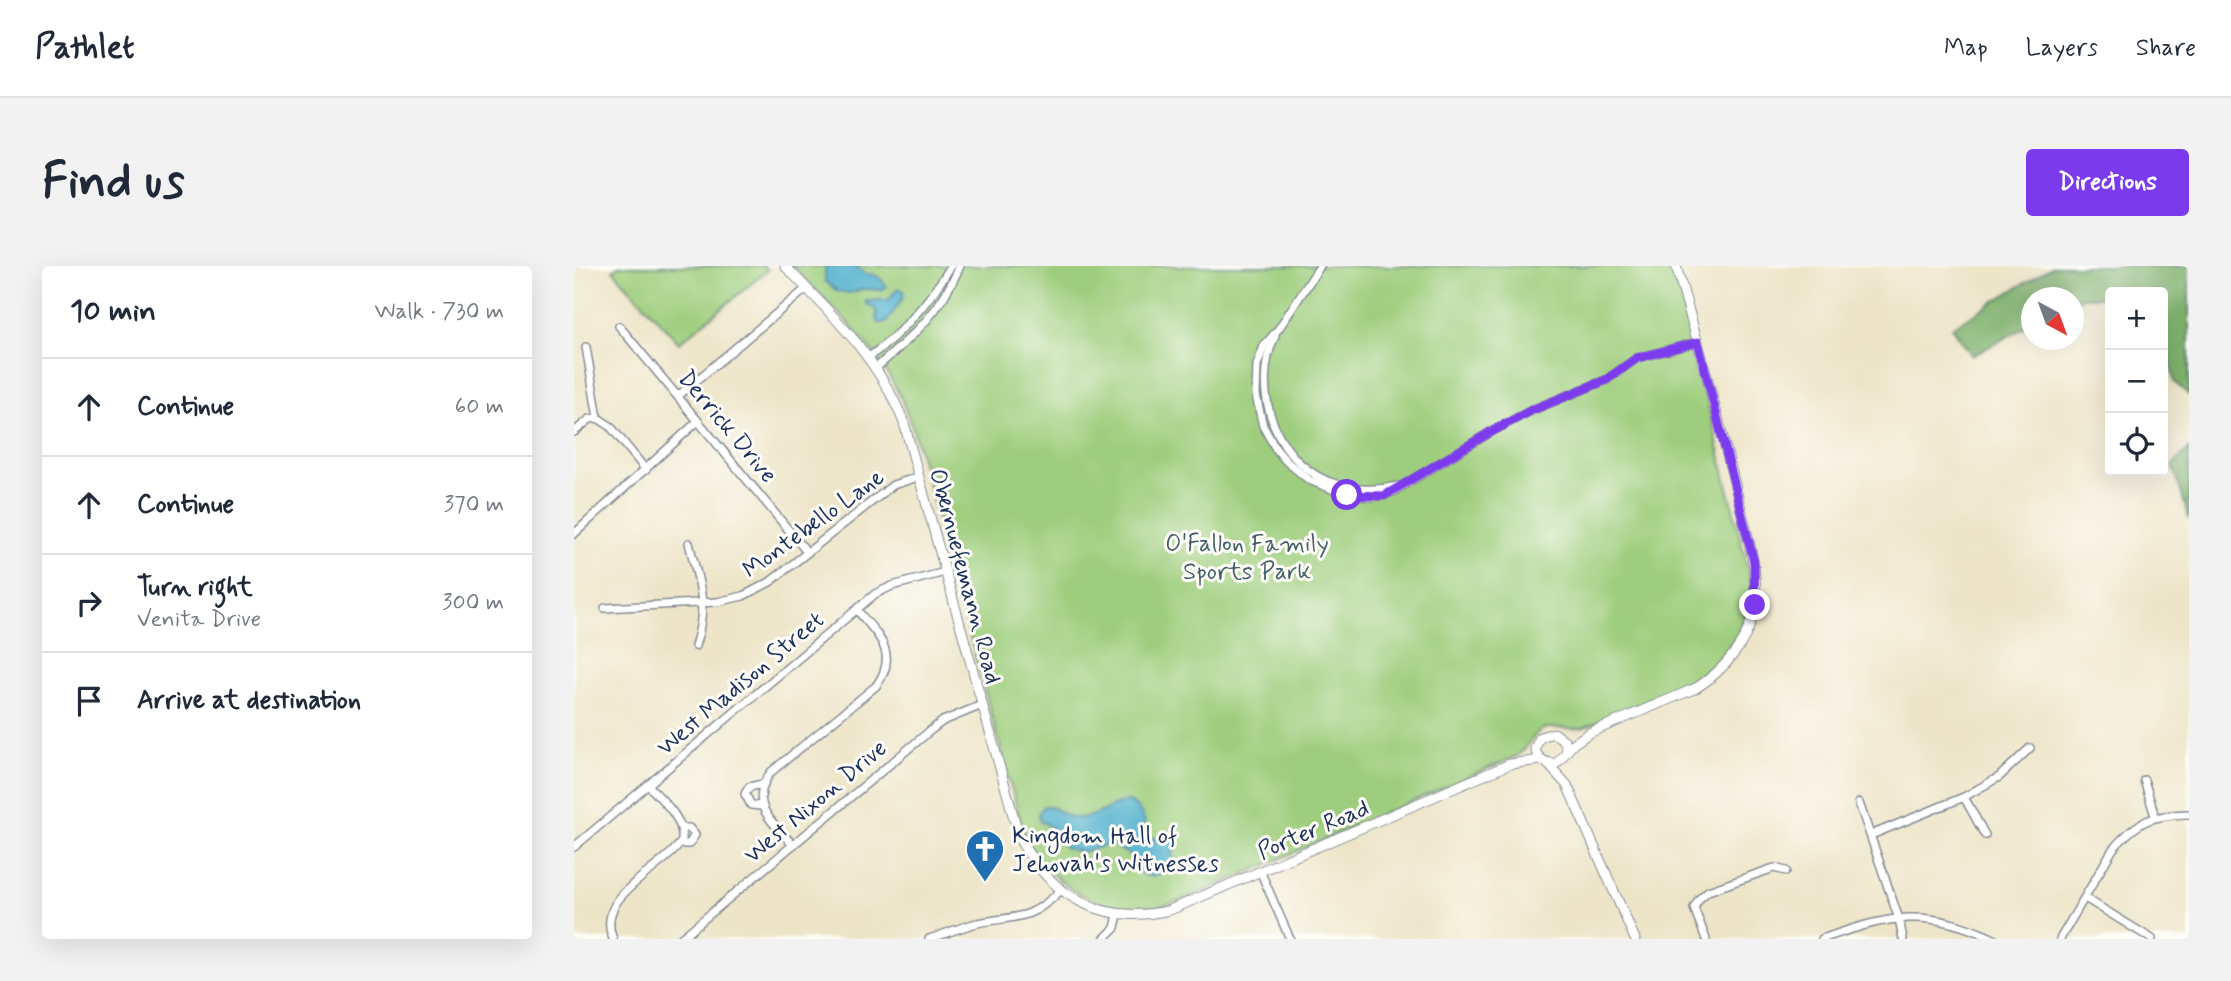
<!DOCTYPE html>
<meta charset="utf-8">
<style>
body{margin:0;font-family:Mynerve,sans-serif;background:#f2f2f3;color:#1f2937}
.controls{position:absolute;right:21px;top:21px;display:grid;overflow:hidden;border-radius:7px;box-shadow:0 7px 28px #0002}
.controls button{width:63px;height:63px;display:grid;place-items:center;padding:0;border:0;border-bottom:2px solid #e0e1e3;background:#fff;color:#1f2937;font:35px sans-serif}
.compass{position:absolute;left:1447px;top:21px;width:63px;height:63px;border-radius:50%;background:#fff;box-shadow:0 7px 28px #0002;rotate:139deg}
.stop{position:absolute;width:21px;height:21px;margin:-16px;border:5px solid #7c3aed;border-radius:50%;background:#fff}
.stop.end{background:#7c3aed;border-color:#fff;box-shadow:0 2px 7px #0008}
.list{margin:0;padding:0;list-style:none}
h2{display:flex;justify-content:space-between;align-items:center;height:91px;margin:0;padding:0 28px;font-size:30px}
h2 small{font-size:23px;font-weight:400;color:#747a83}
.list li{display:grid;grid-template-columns:46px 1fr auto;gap:21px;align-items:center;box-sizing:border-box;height:98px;padding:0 28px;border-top:2px solid #e0e1e3}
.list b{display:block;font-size:26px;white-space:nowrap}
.list p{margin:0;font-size:23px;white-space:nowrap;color:#747a83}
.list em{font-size:23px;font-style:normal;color:#747a83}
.icon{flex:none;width:38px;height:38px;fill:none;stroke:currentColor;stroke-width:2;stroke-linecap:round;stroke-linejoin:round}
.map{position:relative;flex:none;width:1615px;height:673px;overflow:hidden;border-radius:7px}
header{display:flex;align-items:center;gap:42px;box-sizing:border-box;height:98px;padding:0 35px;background:#fff;border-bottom:2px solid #e0e1e3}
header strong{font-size:33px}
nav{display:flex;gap:38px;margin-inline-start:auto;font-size:24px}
.intro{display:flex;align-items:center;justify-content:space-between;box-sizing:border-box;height:168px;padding:0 42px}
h1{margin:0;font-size:49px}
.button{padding:18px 32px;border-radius:7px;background:#7c3aed;color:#fff;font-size:24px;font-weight:700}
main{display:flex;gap:42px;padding:0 42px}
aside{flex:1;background:#fff;border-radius:7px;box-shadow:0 7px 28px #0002}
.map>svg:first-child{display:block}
.green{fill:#9ece7d;stroke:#5c7e6e;stroke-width:2}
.forest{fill:#7eb16c;stroke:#4c7065;stroke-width:2}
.water{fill:#4eb0cd;stroke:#347096;stroke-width:2}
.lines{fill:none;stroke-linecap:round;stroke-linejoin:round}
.minor-casing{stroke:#848a93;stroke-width:10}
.tertiary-casing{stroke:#848a93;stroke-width:11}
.minor{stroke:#fff;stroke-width:7}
.tertiary{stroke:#fff;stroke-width:9}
.route{stroke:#7c3aed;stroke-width:9}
.labels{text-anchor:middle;stroke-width:6;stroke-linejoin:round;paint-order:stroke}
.street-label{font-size:24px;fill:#1b2f5e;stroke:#fdfcf7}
.park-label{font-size:24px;fill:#425f67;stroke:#fdfcf7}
.poi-label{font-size:24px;fill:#1b2f5e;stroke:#fdfcf7;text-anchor:start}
</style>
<header>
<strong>Pathlet</strong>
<nav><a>Map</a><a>Layers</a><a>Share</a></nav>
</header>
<div class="intro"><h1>Find us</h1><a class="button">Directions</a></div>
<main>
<aside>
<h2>10 min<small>Walk · 730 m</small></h2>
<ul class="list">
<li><svg class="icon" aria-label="ahead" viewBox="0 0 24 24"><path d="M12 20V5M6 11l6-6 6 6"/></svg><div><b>Continue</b></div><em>60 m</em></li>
<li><svg class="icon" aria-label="ahead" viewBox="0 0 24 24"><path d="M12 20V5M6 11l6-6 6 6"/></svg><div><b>Continue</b></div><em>370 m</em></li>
<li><svg class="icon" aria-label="right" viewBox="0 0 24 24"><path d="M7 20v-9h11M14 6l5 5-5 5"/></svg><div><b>Turn right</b><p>Venita Drive</p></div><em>300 m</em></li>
<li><svg class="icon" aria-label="arrive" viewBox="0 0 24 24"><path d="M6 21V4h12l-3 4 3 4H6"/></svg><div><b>Arrive at destination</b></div></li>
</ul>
</aside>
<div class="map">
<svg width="1615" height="673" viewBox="0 0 1615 673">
<rect width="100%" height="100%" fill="#fdfcf7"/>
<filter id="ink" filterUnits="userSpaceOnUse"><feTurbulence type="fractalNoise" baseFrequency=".0143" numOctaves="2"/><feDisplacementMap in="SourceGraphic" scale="14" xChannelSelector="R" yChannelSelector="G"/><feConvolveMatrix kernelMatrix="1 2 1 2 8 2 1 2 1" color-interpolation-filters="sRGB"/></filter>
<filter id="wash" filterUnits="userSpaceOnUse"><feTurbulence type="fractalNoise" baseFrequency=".00686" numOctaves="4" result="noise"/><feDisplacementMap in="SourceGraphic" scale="28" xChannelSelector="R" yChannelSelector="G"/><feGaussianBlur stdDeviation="1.57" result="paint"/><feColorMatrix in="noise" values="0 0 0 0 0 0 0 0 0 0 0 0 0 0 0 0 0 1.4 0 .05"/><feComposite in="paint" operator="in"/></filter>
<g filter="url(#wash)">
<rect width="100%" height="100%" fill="#eee5c8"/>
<g class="green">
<path d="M44 0H190L194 4 105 77 39 4Z"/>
<path d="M218 0H1100L1178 320C1166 389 1141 408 1078 433 1055 443 1031 453 1008 462 995 464 976 459 967 464 958 470 953 483 943 490L631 625C614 632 597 639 579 642 523 649 473 617 450 568L339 163C334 152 330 139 325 128 301 79 256 38 218 0Z"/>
</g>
<g class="forest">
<path d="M1479 0H1615V129L1600 116 1592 74 1589 71V26H1536V31H1508L1500 36V32H1458L1457 58 1398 90 1378 61Z"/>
<path d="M1615 182V253L1599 199Z"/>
</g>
<g class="water">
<path d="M251 0H281L291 8C303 8 306 11 312 20L308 24 288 23 277 27 263 25 251 15Z"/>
<path d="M324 22 330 25 329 32 312 57H305L302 54 303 45 292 37V35L314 34Z"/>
<path d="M553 535C567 542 571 551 572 566L579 572 599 573 603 579 598 588 602 601 578 611 568 608 560 592 538 578 507 586 491 582 479 562 466 555 465 547 470 540C483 541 486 548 497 551 516 556 534 540 553 535Z"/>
</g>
</g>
<g filter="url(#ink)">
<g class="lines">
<g class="minor-casing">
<g id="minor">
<path d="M746 0 705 62 690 80 683 99 682 129 689 160 702 183 712 195 735 214 773 229 798 231 819 226 915 167 958 144 1032 114 1063 92 1124 76"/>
<path d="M45 60 233 286"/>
<path d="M701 70C675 126 703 202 765 219 784 225 805 224 824 220"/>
<path d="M12 81 24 152"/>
<path d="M295 91C330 66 355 36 377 0"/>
<path d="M303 101C341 68 365 48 386 0"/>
<path d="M104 130 233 22"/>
<path d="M24 152 36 160 72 204"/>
<path d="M0 166 16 153 24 152"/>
<path d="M0 268 124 155"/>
<path d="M115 277C125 319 135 336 121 380"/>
<path d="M31 342 143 336 169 330 196 316 319 219 344 211"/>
<path d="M1570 514 1581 550"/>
<path d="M1390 531 1411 569"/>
<path d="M1285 537 1325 653 1329 673"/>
<path d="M187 540 177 539 171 528 175 521 189 518"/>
<path d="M1297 569 1390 531 1425 511 1456 482"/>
<path d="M107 578H115L121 569 115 562H107"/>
<path d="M219 579C198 555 173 538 197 506L302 420C326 388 304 369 283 344"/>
<path d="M0 581 301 328 318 320 371 306"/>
<path d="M687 607 716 673"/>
<path d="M1511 632 1578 673"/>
<path d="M39 673C20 628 87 606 108 575 111 553 88 534 74 519"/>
<path d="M106 673 357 464 369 455 408 439"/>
<path d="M355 673C371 668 387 661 403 657 444 649 455 656 487 624"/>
<path d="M530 673 541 662 544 648"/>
<path d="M1132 673 1120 642 1125 633 1134 625 1200 602 1212 605"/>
<path d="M1248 673C1316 649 1353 641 1420 673"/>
<path d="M1486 673 1539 583C1564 554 1578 549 1615 548"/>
</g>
</g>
<g class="tertiary-casing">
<g id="tertiary">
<path d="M211 0C258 48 306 94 330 157L446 574C479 632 530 660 596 644L936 498 967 494"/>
<path d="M993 485 991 475 980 467 966 471 961 482C963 493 971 498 983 497L999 478 1015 467 1122 422C1151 404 1177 373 1181 338 1185 301 1171 263 1163 227 1144 151 1124 75 1102 0"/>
<path d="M973 497 993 519 1061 673"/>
</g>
</g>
<use href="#minor" class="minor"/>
<use href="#tertiary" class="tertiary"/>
</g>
</g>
<g class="lines" filter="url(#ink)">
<path class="route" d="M773 229 810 230 915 167 958 144 1032 114 1063 92 1124 76 1180 296 1181 339"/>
</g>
<defs>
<g id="church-pin" transform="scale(2.0125)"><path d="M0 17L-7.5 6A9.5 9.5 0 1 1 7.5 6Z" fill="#1f6fb2" stroke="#fdfcf7"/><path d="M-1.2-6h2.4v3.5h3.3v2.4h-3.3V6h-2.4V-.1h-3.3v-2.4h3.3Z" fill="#fff"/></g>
</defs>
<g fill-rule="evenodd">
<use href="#church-pin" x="411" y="583"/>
</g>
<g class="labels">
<g class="street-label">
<text transform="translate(154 160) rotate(50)" y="8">Derrick Drive</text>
<text transform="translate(239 257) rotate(-36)" y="8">Montebello Lane</text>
<text transform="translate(392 310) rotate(75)" y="8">Obernuefemann Road</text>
<text transform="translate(166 417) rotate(-40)" y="8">West Madison Street</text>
<text transform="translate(241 535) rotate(-40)" y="8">West Nixon Drive</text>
<text transform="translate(739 563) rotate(-23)" y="8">Porter Road</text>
</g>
<g class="park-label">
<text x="673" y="285">O'Fallon Family<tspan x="673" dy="28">Sports Park</tspan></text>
</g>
<g class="poi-label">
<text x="438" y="577">Kingdom Hall of<tspan x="438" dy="28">Jehovah's Witnesses</tspan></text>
</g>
</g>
</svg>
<div class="controls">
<button>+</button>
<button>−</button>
<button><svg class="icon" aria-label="locate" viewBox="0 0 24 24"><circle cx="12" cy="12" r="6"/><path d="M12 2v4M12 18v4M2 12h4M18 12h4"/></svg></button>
</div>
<svg class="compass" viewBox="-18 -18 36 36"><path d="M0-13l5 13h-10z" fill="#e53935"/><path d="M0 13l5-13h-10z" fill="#747a83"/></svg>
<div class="stop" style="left:773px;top:229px"></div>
<div class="stop end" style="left:1181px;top:339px"></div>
</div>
</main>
